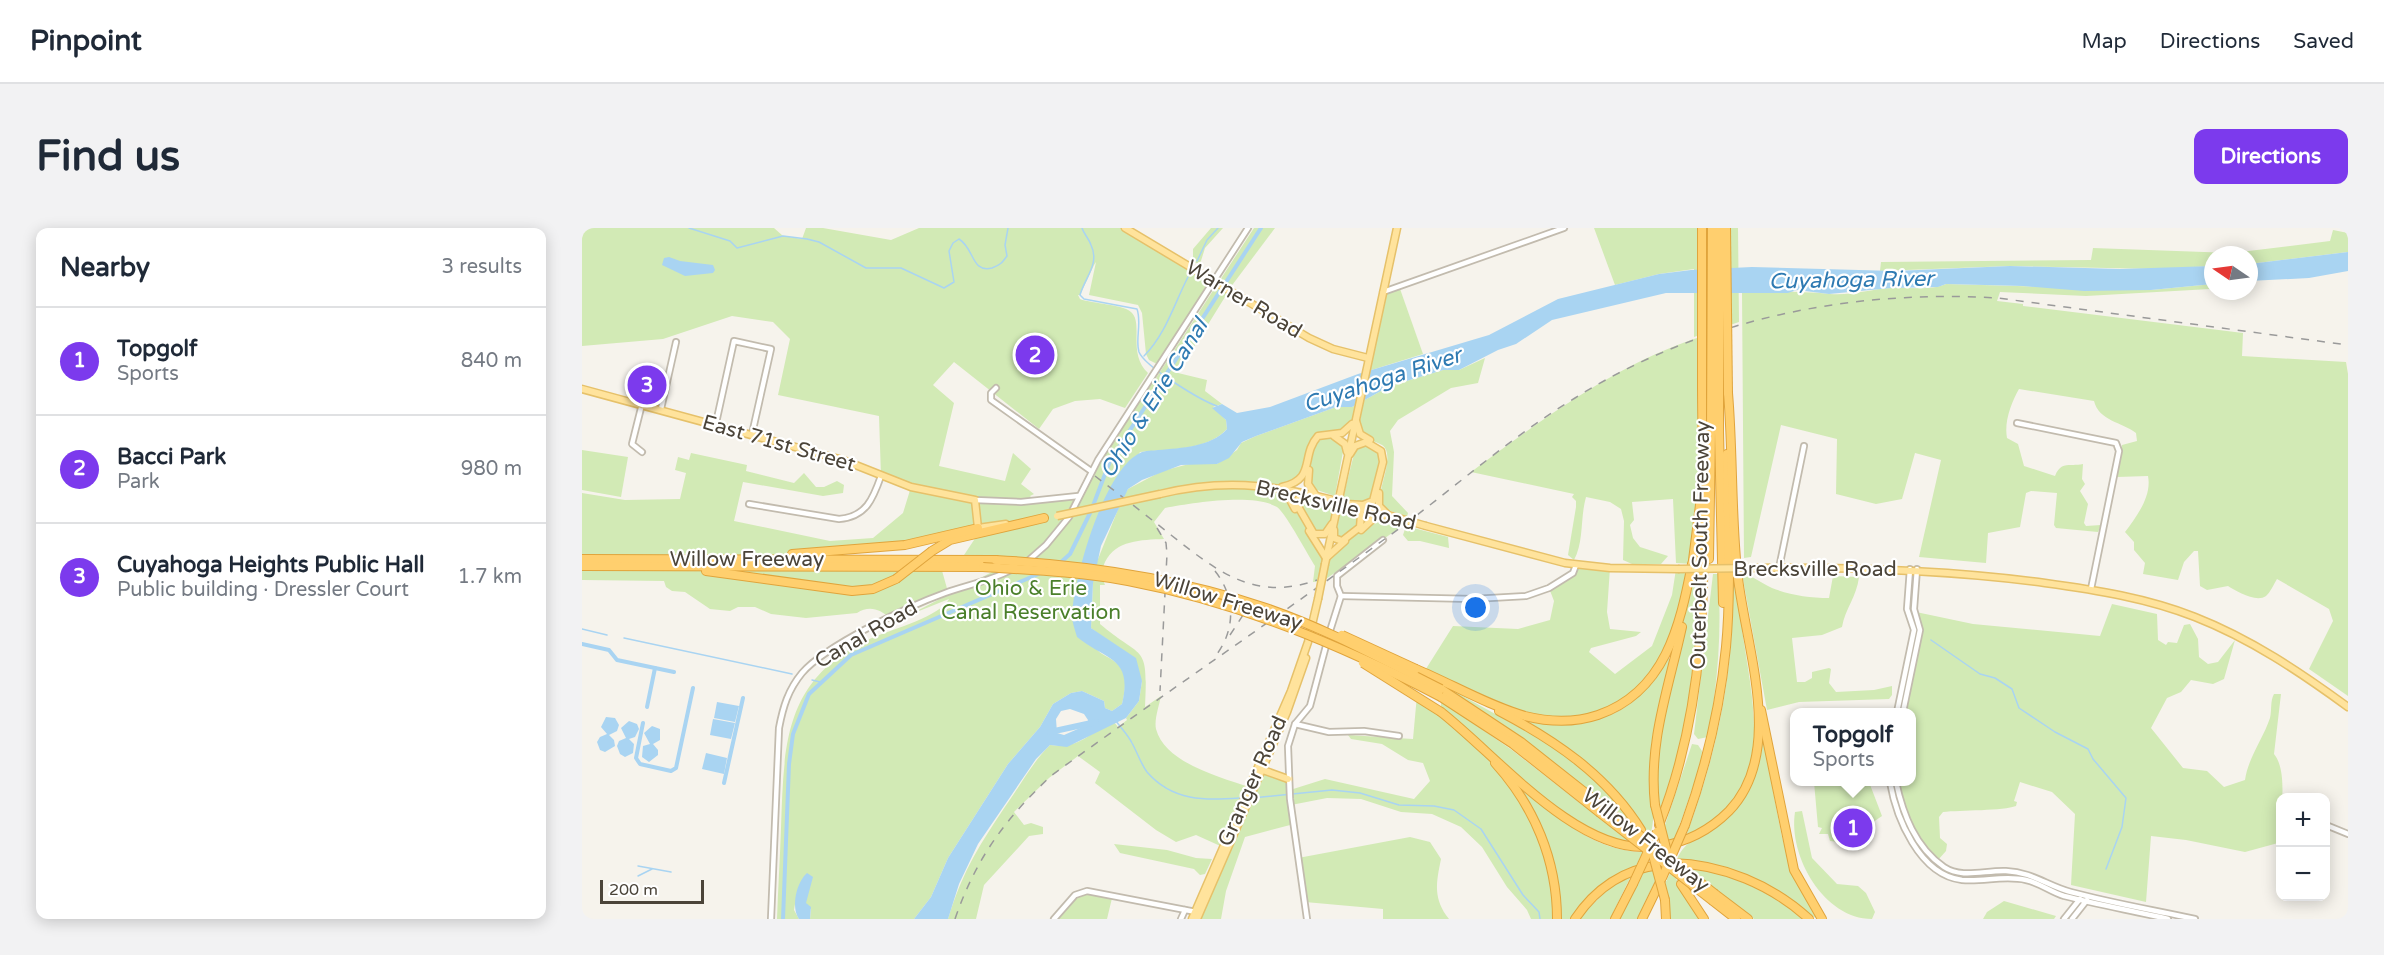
<!DOCTYPE html>
<meta charset="utf-8">
<style>
body{margin:0;font-family:"Varela Round",sans-serif;background:#f2f2f3;color:#1f2937}
.controls{position:absolute;right:18px;bottom:18px;display:grid;overflow:hidden;border-radius:12px;box-shadow:0 3px 15px #0003}
.controls button{width:54px;height:54px;display:grid;place-items:center;padding:0;border:0;border-bottom:2px solid #e0e1e3;background:#fff;color:#1f2937;font:30px sans-serif}
.compass{position:absolute;left:1622px;top:18px;width:54px;height:54px;border-radius:50%;background:#fff;box-shadow:0 3px 15px #0003;rotate:283deg}
.scale{position:absolute;left:18px;bottom:15px;width:104px;box-sizing:border-box;padding-left:6px;border:3px solid #4b4439;border-top:0;font-size:16px;line-height:21px;white-space:nowrap;color:#4b4439;-webkit-text-stroke:4px #fff;paint-order:stroke}
.you{position:absolute;left:894px;top:380px;width:21px;height:21px;margin:-15px;border:4px solid #fff;border-radius:50%;background:#1a73e8;box-shadow:0 0 0 9px #1a73e833}
.badge{display:grid;place-items:center;width:39px;height:39px;border-radius:50%;background:#7c3aed;color:#fff;font-size:20px;font-weight:700}
.pin{position:absolute;translate:-50% -50%;border:3px solid #fff;box-shadow:0 2px 6px #0006}
.popup{position:absolute;left:1208px;top:480px;width:126px;height:78px;box-sizing:border-box;display:grid;place-content:center;border-radius:12px;background:#fff;filter:drop-shadow(0 2px 4px #0005);font-size:20px;white-space:nowrap;color:#747a83}
.popup b{font-size:22px;color:#1f2937}
.popup::after{content:'';position:absolute;left:50%;top:100%;margin-left:-12px;border:12px solid transparent;border-top-color:#fff}
.list{margin:0;padding:0;list-style:none}
h2{display:flex;justify-content:space-between;align-items:center;height:78px;margin:0;padding:0 24px;font-size:26px}
h2 small{font-size:20px;font-weight:400;color:#747a83}
.list li{display:grid;grid-template-columns:39px 1fr auto;gap:18px;align-items:center;box-sizing:border-box;height:108px;padding:0 24px;border-top:2px solid #e0e1e3}
.list b{display:block;font-size:22px;white-space:nowrap}
.list p{margin:0;font-size:20px;white-space:nowrap;color:#747a83}
.list em{font-size:20px;font-style:normal;color:#747a83}
.map{position:relative;flex:none;width:1766px;height:691px;overflow:hidden;border-radius:12px}
header{display:flex;align-items:center;gap:36px;box-sizing:border-box;height:84px;padding:0 30px;background:#fff;border-bottom:2px solid #e0e1e3}
header strong{font-size:28px}
nav{display:flex;gap:33px;margin-inline-start:auto;font-size:21px}
.intro{display:flex;align-items:center;justify-content:space-between;box-sizing:border-box;height:144px;padding:0 36px}
h1{margin:0;font-size:42px}
.button{padding:15px 27px;border-radius:12px;background:#7c3aed;color:#fff;font-size:21px;font-weight:700}
main{display:flex;gap:36px;padding:0 36px}
aside{flex:1;background:#fff;border-radius:12px;box-shadow:0 3px 15px #0003}
.map>svg:first-child{display:block}
.green{fill:#d2eab5}
.water{fill:#a9d4f2;fill-rule:evenodd}
.lines{fill:none;stroke-linecap:round;stroke-linejoin:round}
.stream{stroke:#a9d4f2;stroke-width:1.5}
.canal{stroke:#a9d4f2;stroke-width:4}
.river{stroke:#a9d4f2;stroke-width:6}
.minor-casing{stroke:#c2bbae;stroke-width:8}
.major-casing{stroke:#e6c16a;stroke-width:9}
.highway-casing{stroke:#e0a43c;stroke-width:10}
.minor{stroke:#fff;stroke-width:4.5}
.major{stroke:#ffe39c;stroke-width:6}
.highway{stroke:#ffcf6e;stroke-width:8}
.rail{stroke:#9a9a9a;stroke-width:1.5;stroke-dasharray:8 8;stroke-linecap:butt}
.major-bridge-casing{stroke:#e6c16a;stroke-width:9;stroke-linecap:butt}
.highway-bridge-casing{stroke:#e0a43c;stroke-width:10;stroke-linecap:butt}
.major-bridge{stroke:#ffe39c;stroke-width:6}
.highway-bridge{stroke:#ffcf6e;stroke-width:8}
.labels{text-anchor:middle;stroke-width:4.5;stroke-linejoin:round;paint-order:stroke}
.street-label{font-size:21px;fill:#4b4439;stroke:#fff}
.park-label{font-size:21px;fill:#4a7f2a;stroke:#fff}
.water-label{font-size:22px;font-style:italic;fill:#2e7ab2;stroke:#fff}
</style>
<header>
<strong>Pinpoint</strong>
<nav><a>Map</a><a>Directions</a><a>Saved</a></nav>
</header>
<div class="intro"><h1>Find us</h1><a class="button">Directions</a></div>
<main>
<aside>
<h2>Nearby<small>3 results</small></h2>
<ul class="list">
<li><span class="badge">1</span><div><b>Topgolf</b><p>Sports</p></div><em>840 m</em></li>
<li><span class="badge">2</span><div><b>Bacci Park</b><p>Park</p></div><em>980 m</em></li>
<li><span class="badge">3</span><div><b>Cuyahoga Heights Public Hall</b><p>Public building · Dressler Court</p></div><em>1.7 km</em></li>
</ul>
</aside>
<div class="map">
<svg width="1766" height="691" viewBox="0 0 1766 691">
<rect width="100%" height="100%" fill="#f6f3ec"/>
<g class="green">
<path d="M0 0H192L201 8 220 11 224 0H241L309 12 337 0H543L632 53 577 137 567 132 564 126 560 85 556 77 507 67 514 34 512 37 498 67H496L498 71C511 76 540 76 549 84 562 95 545 125 566 145L543 180 518 171 493 173 471 181 457 201 372 134 351 157 372 175 357 238 423 253 431 225 449 241 439 256 452 266 448 268 452 272 497 268 570 148 574 150 672 0H693L651 56 596 145 625 152 623 163 640 176 631 179 644 192 645 201C625 223 586 221 558 224L509 308 514 336 541 269 546 261 580 243 611 235 635 236 655 222 659 215 674 208 754 179H770L808 158 861 142H877L903 130 896 155 869 160 816 192 808 203 812 224 810 268 826 285 825 289 803 281 798 273C796 260 814 226 800 217 795 214 788 212 782 210L774 191 766 202 736 208 721 248 698 259 744 330 793 289 806 287 826 294 741 353 731 354 733 338C726 327 703 284 695 279 671 265 610 275 583 280L572 294 582 311C559 312 534 312 523 334 519 343 519 348 523 357H518V396C562 433 566 414 563 479L579 468C577 478 572 492 574 501 583 535 638 549 667 559L680 542 706 551 708 562 743 551 832 571 848 553 841 535 826 532 800 516 769 511 766 507 831 511 835 467 887 507 934 560 963 618 975 691H949L945 682 925 659 900 619 879 599 850 586 819 584 779 571 745 570 709 577 712 596 663 609 644 663 639 691H615L645 621 614 607 594 614 574 602 513 555 518 544 496 528 467 550 432 584 442 597 449 595 461 599V606L447 608 402 657 394 691H366C382 640 398 616 427 573 441 553 451 534 468 517 500 521 506 504 532 494L536 499 545 492 544 490 557 473 560 453 526 413 509 400 511 356 495 354C492 370 504 406 514 420 517 425 524 428 529 431 547 441 544 459 540 476L530 483 523 480 522 473 500 463 489 465 471 476 458 499 426 536 366 630 349 669 332 691H228L229 681 213 676 212 682 217 691H195C196 661 198 630 199 600 202 514 202 449 292 409 312 401 358 388 367 371L327 387 437 330 382 327 396 306 288 321 143 330 0 331V265L43 272 98 271 104 245 93 242 96 229 107 232 109 225 165 237 164 243 212 255 222 245 234 259H242L255 253 262 257 261 265 241 268 161 254 152 293 248 313 291 310 321 285 329 259 299 248 297 188 196 167 208 111 191 94 150 88 81 111 0 118Z"/>
<path d="M629 0H641L623 20 618 36 611 34V21Z"/>
<path d="M1012 0H1156L1157 94 1112 109V41L1077 46 1033 57Z"/>
<path d="M1751 2 1766 5V24L1667 36V27H1631V38L1575 41 1428 38 1298 43 1299 34 1509 32 1511 20 1650 25 1748 13Z"/>
<path d="M1364 56 1569 62 1631 56V60L1628 61 1504 68 1418 64 1415 73 1441 76V78L1661 105 1660 128 1764 134 1766 146V468L1727 441 1751 393 1747 381 1695 351C1692 356 1688 365 1684 368 1674 375 1654 363 1646 358L1625 362 1618 358 1616 323H1612L1602 334 1596 352 1561 346 1563 335 1552 322V314L1543 304C1555 288 1570 268 1566 248L1535 249 1540 217 1555 213 1554 205C1540 194 1517 193 1512 173L1437 161C1429 175 1422 194 1425 210L1436 216 1442 238 1473 248C1479 232 1488 239 1501 236L1500 251 1503 256 1498 263 1506 276 1502 295 1504 298 1519 297 1516 304 1474 300 1472 297 1475 265 1449 263 1444 265 1438 299 1406 305 1404 335 1337 329 1359 232 1333 225 1320 271 1294 276 1254 266 1255 211 1199 197 1169 329 1162 330 1160 64C1190 64 1219 63 1248 66 1268 68 1289 61 1309 60 1327 59 1347 63 1364 56Z"/>
<path d="M817 58 841 126 783 144 801 64Z"/>
<path d="M1121 108 1119 231 1110 336 1094 335 1091 271 1050 274 1052 292 1048 297 1051 310 1058 319 1086 328 1079 336H1050L1041 332 1042 293 1039 281 1028 274 1004 269C998 290 1002 314 992 332L986 327 994 279V273L990 269 992 266 889 244C961 191 1035 135 1121 108Z"/>
<path d="M742 209H752L762 218 753 268 732 261C721 250 729 216 742 209Z"/>
<path d="M782 216 793 219 800 231 789 271C779 276 771 274 761 270L773 222Z"/>
<path d="M0 222 46 229 39 269 0 262Z"/>
<path d="M725 269 752 277 748 295 743 302 733 304 717 279 718 271Z"/>
<path d="M759 279 775 285 778 296 762 311 757 310 754 305Z"/>
<path d="M824 298 866 309 867 320 838 313H826L821 307Z"/>
<path d="M994 337 1028 340 1025 384 1028 401 1059 404 1054 408 1009 420 1007 424 1033 446 1070 418 1090 367 1094 341 1110 340 1094 402 1058 463 1010 489 955 490 842 444 871 398 936 401 968 392 972 373 967 360 991 345Z"/>
<path d="M0 338 359 339 366 364 308 390C298 381 287 377 275 385L224 390 189 386 173 379H156L148 383 128 381 103 364 90 363 84 359 82 353 0 352Z"/>
<path d="M1112 346H1117V361C1113 437 1105 514 1076 586L1073 538 1079 490Z"/>
<path d="M1131 346H1136C1140 402 1136 454 1126 509L1116 511 1112 506Z"/>
<path d="M1150 346C1157 355 1159 394 1161 408 1173 488 1194 567 1104 608 1136 523 1154 437 1150 346Z"/>
<path d="M1160 346C1172 348 1179 355 1190 360 1208 367 1227 370 1247 370L1251 348 1277 349C1275 368 1263 381 1260 399L1240 407 1210 410 1215 454H1223L1230 450V444L1247 440 1249 441 1247 455 1254 464 1292 462 1310 458V467L1307 471 1217 474 1185 482Z"/>
<path d="M1530 376 1575 386 1576 412 1584 417 1586 414 1595 415 1602 397 1608 396 1616 411 1617 429 1626 436 1636 434 1653 412 1642 451 1631 456 1609 452 1599 464 1585 470 1569 500 1601 540 1625 543 1642 559 1663 552C1666 530 1681 511 1688 490 1690 482 1688 473 1692 466H1699L1692 526C1707 544 1698 591 1696 615L1663 624 1604 612 1569 608 1564 674 1489 657 1493 586 1470 564 1438 554 1432 573 1435 574 1434 578C1422 583 1378 582 1361 584L1357 589 1358 610 1365 616 1364 623 1356 632C1332 604 1324 590 1316 554H1330V484H1323L1338 408 1334 384 1391 396 1518 408Z"/>
<path d="M1086 430 1088 432C1080 465 1070 498 1068 533 1066 559 1077 586 1067 610L1040 570 934 490C957 490 996 494 1018 490 1047 484 1073 455 1086 430Z"/>
<path d="M859 456 973 519 1031 566 1055 601 937 509 859 458Z"/>
<path d="M859 473 930 522 1052 617 1025 611 973 579 859 481Z"/>
<path d="M1180 506 1200 609 1209 639 1235 691 1183 655 1159 645 1095 631C1104 611 1116 612 1133 600 1164 579 1179 542 1180 506Z"/>
<path d="M1110 516 1116 517 1120 523 1119 536 1092 613 1084 615 1081 603Z"/>
<path d="M932 553C972 585 1006 622 1061 624L1054 638C1026 650 1005 665 989 691H977L972 642Z"/>
<path d="M1232 554H1287L1300 588 1284 599 1286 608 1266 615 1248 613 1246 606H1237L1240 600 1236 599Z"/>
<path d="M1220 583 1230 630 1255 656 1276 658 1284 665 1293 684 1290 691C1242 691 1206 628 1213 584Z"/>
<path d="M828 609 848 614 859 631C854 655 851 671 867 691H801V681L723 674 716 630Z"/>
<path d="M532 616 585 622 614 630 630 631 623 646 618 647 612 641 538 625Z"/>
<path d="M1104 638C1150 647 1186 662 1224 691H1172Z"/>
<path d="M1073 640 1075 649 1055 691H1038L1063 642Z"/>
<path d="M1088 645 1093 649 1118 691H1087L1082 658Z"/>
<path d="M1050 646 1028 691H996L1031 656Z"/>
<path d="M513 662 531 666 525 691H472C484 677 494 663 513 662Z"/>
<path d="M1422 673 1474 688 1472 691H1401L1405 684Z"/>
</g>
<g class="water">
<path d="M1766 24V43L1727 50 1667 53V36Z"/>
<path d="M87 29 98 33 131 37 133 42 131 45 103 48 80 37 82 30Z"/>
<path d="M1428 38 1538 41 1631 38V56L1569 62 1502 63 1441 58 1364 56 1356 59 1309 60 1247 66 1215 62 1206 65H1084L970 92 934 116 916 122 877 142H861L808 158 770 179H754L674 208 660 214 647 230 635 236 599 237 560 252 546 261 519 318 511 355 509 400 554 430 560 453 557 473 544 490 485 519 468 517 454 531 396 616 377 656 366 691H332L349 669 366 630 426 536 458 499 471 476 489 465 500 463 522 473 523 480 530 483 540 476C551 429 525 433 495 409 493 402 490 394 490 387 492 349 522 242 558 225 563 222 571 223 576 222 599 220 629 219 645 201L644 192 630 180 640 176 655 185 688 179 776 146 907 107 976 71 1077 46 1109 42 1170 39 1313 43ZM488 481 502 486 506 492 505 497 482 507 475 505 474 491 479 483Z"/>
<path d="M135 474 157 478 153 494 132 490Z"/>
<path d="M24 489 33 490 37 497 35 503 27 507 32 512 33 518 23 524 18 522 15 514 18 509 25 506 19 499Z"/>
<path d="M131 491 153 495 149 511 128 507Z"/>
<path d="M47 493 55 496 57 501 53 509 47 511 52 516 51 525 43 529 38 526 35 518 37 513 44 510 39 500Z"/>
<path d="M70 498 78 501V512L71 516 76 522V527L67 534 60 529 61 518 68 516 62 505Z"/>
<path d="M124 525 145 530 142 546 120 541Z"/>
<path d="M225 645 231 649 224 675 229 679 228 691H217C209 679 214 655 225 645Z"/>
</g>
<g class="lines">
<g class="stream">
<path d="M107 0 148 13 155 20 201 8 225 11 237 14 284 40H319L362 60 372 54 367 23 371 15 377 11C393 21 389 45 410 40 418 37 420 35 425 28L423 17 426 0"/>
<path d="M500 0C502 6 507 11 509 17 518 36 503 49 498 67L502 71 555 81C560 95 553 112 557 124 563 139 620 173 635 178"/>
<path d="M615 33 625 12 636 0"/>
<path d="M562 128C584 106 592 76 606 49"/>
<path d="M0 401 25 407"/>
<path d="M42 410 210 446"/>
<path d="M1349 412 1398 446 1413 450 1430 461 1437 480 1473 504 1506 521 1511 531 1544 570 1540 599 1524 641"/>
<path d="M230 452 238 454"/>
<path d="M534 493C539 500 546 507 550 515 555 524 559 536 565 544 591 574 623 572 659 570"/>
<path d="M670 570 750 562 778 565 817 577 852 578 872 582 899 601 941 667 957 684 958 691"/>
<path d="M56 638 89 644"/>
<path d="M56 648 70 641"/>
</g>
<g class="canal">
<path d="M478 335 488 326 509 283 528 233 679 0"/>
<path d="M0 416 27 422 35 432 92 444"/>
<path d="M65 479 73 440"/>
<path d="M61 495 54 530 58 536 89 543 94 540 111 460"/>
<path d="M142 555 161 470"/>
<path d="M201 691 207 536 211 506 227 466 269 427 461 344"/>
</g>
<path class="river" d="M468 504 514 494"/>
<g class="minor-casing">
<g id="minor">
<path d="M801 64 982 0"/>
<path d="M414 160 409 165V172L509 243"/>
<path d="M60 176 50 216 60 224"/>
<path d="M79 181 94 114"/>
<path d="M134 195 152 113 189 121 170 206"/>
<path d="M1435 195 1534 215 1537 223 1509 361"/>
<path d="M393 272 439 274 496 268"/>
<path d="M167 276 257 291C284 289 291 271 299 248"/>
<path d="M447 332 464 317 487 289 516 232 666 0"/>
<path d="M1197 340 1222 218"/>
<path d="M759 368 891 371 944 368 967 360 991 345 994 337"/>
<path d="M759 368 755 358V348L801 312"/>
<path d="M747 406 759 368"/>
<path d="M1315 484 1332 402 1325 381 1328 341"/>
<path d="M1321 484 1338 402 1332 381 1335 341"/>
<path d="M713 496 747 504 782 503 817 508"/>
<path d="M1308 554C1314 589 1337 647 1380 652 1402 654 1422 647 1444 652 1458 655 1469 664 1482 668 1517 677 1552 683 1586 691"/>
<path d="M1314 554C1321 586 1333 619 1362 639 1380 651 1403 642 1424 643 1450 644 1466 658 1489 664 1530 675 1572 682 1613 691"/>
<path d="M1744 597 1766 606"/>
<path d="M189 691 197 500C201 479 206 462 220 445 244 417 327 378 363 365 385 357 408 353 429 342"/>
<path d="M472 691 493 667 505 663 614 684"/>
<path d="M599 691 603 682"/>
<path d="M725 691 708 571 706 518 713 496 728 478 745 414"/>
<path d="M1482 691 1498 671"/>
<path d="M1490 691 1505 672"/>
</g>
</g>
<g class="major-casing">
<g id="major">
<path d="M543 0 727 110 751 121 786 130"/>
<path d="M0 161 261 232 329 259 393 272 396 300 424 296"/>
<path d="M774 193 778 206 788 212"/>
<path d="M752 208 763 216 765 224"/>
<path d="M727 242 726 256 734 268"/>
<path d="M700 259C735 251 718 228 736 208L760 205 770 196"/>
<path d="M698 261 705 266 713 281"/>
<path d="M797 265V278L806 287"/>
<path d="M578 266C639 251 687 256 747 271"/>
<path d="M724 267 718 269 714 275 732 306H743L750 296"/>
<path d="M764 276 781 277 791 273 801 234 799 223 784 214 773 218 768 226"/>
<path d="M775 279 803 287"/>
<path d="M844 298 983 335 1028 340 1096 341"/>
<path d="M752 302V310L760 313 778 299 779 286 767 278"/>
<path d="M779 302 793 289 806 287"/>
<path d="M727 303 744 330"/>
<path d="M744 330 763 313"/>
<path d="M743 336 815 0"/>
<path d="M1172 340C1270 339 1366 342 1463 355 1514 362 1565 370 1613 389 1669 411 1718 444 1766 479"/>
<path d="M678 541 706 551"/>
<path d="M610 691 709 463 726 414 736 371"/>
<path d="M615 691 705 484 724 430"/>
</g>
</g>
<g class="highway-casing">
<g id="highway">
<path d="M1137 204 1141 375"/>
<path d="M350 323 368 312 462 290"/>
<path d="M210 326 323 317 396 300"/>
<path d="M0 331 414 332"/>
<path d="M1127 331 1129 203"/>
<path d="M0 338 401 339"/>
<path d="M1110 340 1119 269"/>
<path d="M124 343 270 363 291 361 314 351"/>
<path d="M834 441C870 456 905 477 943 488 967 494 992 495 1016 487 1083 464 1098 398 1110 336"/>
<path d="M859 461 939 514 1020 578"/>
<path d="M859 469 931 516 1017 584"/>
<path d="M1179 482 1212 642 1240 691"/>
<path d="M917 483C972 512 1025 547 1059 602"/>
<path d="M859 484C914 527 992 622 1064 619"/>
<path d="M913 535C952 578 975 632 975 691"/>
<path d="M1073 577C1066 514 1087 459 1100 399"/>
<path d="M1077 597C1135 452 1120 304 1120 152"/>
<path d="M1103 597C1124 539 1138 481 1144 419 1150 355 1145 290 1145 226"/>
<path d="M1079 618C1105 614 1128 602 1147 583 1205 523 1162 415 1155 342 1149 283 1151 224 1146 165"/>
<path d="M1090 635C1140 636 1190 657 1227 691"/>
<path d="M1099 656 1122 691"/>
<path d="M1133 666 1166 691"/>
<path d="M1083 672 1084 691"/>
<path d="M1131 673 1154 691"/>
<path d="M993 691C1013 661 1042 641 1078 637"/>
<path d="M1033 691 1051 656"/>
<path d="M1060 691 1079 652"/>
</g>
</g>
<use href="#minor" class="minor"/>
<use href="#major" class="major"/>
<use href="#highway" class="highway"/>
<g class="rail">
<path d="M513 248C538 267 564 287 589 307 636 344 673 374 735 352"/>
<path d="M575 300 584 315 585 326 578 463"/>
<path d="M633 343C653 368 654 400 635 426"/>
<path d="M648 407 665 381"/>
<path d="M373 691C394 630 423 591 470 547 586 463 706 382 822 297 879 254 932 207 993 170 1119 91 1269 61 1416 70L1766 117"/>
</g>
<g class="major-bridge-casing">
<g id="major-bridge">
<path d="M747 271 764 276"/>
<path d="M806 287 844 298"/>
<path d="M475 288 578 266"/>
<path d="M1096 341 1172 340"/>
<path d="M736 371 743 336"/>
</g>
</g>
<g class="highway-bridge-casing">
<g id="highway-bridge">
<path d="M1144 0 1146 165"/>
<path d="M1120 152V0"/>
<path d="M1129 203 1130 0"/>
<path d="M1137 204V0"/>
<path d="M414 332C506 337 596 350 684 380 745 401 801 432 859 461"/>
<path d="M401 339C449 342 498 344 546 353 657 374 759 417 859 469"/>
<path d="M314 351 350 323"/>
<path d="M760 407 834 441"/>
<path d="M781 435 859 484"/>
<path d="M1073 577 1086 628"/>
<path d="M1020 578 1133 666"/>
<path d="M1017 584 1131 673"/>
<path d="M1071 627 1083 672"/>
<path d="M1080 650 1103 597"/>
<path d="M1051 656 1075 604"/>
</g>
</g>
<use href="#major-bridge" class="major-bridge"/>
<use href="#highway-bridge" class="highway-bridge"/>
</g>
<g class="labels">
<g class="street-label">
<text transform="translate(662 71) rotate(31)" y="7">Warner Road</text>
<text transform="translate(197 215) rotate(16)" y="7">East 71st Street</text>
<text transform="translate(754 277) rotate(13)" y="7">Brecksville Road</text>
<text transform="translate(1118 317) rotate(-89)" y="7">Outerbelt South Freeway</text>
<text x="165" y="338">Willow Freeway</text>
<text x="1233" y="348">Brecksville Road</text>
<text transform="translate(646 373) rotate(17)" y="7">Willow Freeway</text>
<text transform="translate(284 406) rotate(-30)" y="7">Canal Road</text>
<text transform="translate(670 553) rotate(-66)" y="7">Granger Road</text>
<text transform="translate(1064 612) rotate(38)" y="7">Willow Freeway</text>
</g>
<g class="park-label">
<text x="449" y="367">Ohio &amp; Erie<tspan x="449" dy="24">Canal Reservation</tspan></text>
</g>
<g class="water-label">
<text transform="translate(1269 51) rotate(-1)" y="8">Cuyahoga River</text>
<text transform="translate(800 151) rotate(-18)" y="8">Cuyahoga River</text>
<text transform="translate(571 170) rotate(-58)" y="8">Ohio &amp; Erie Canal</text>
</g>
</g>
</svg>
<div class="controls">
<button>+</button>
<button>−</button>
</div>
<svg class="compass" viewBox="-18 -18 36 36"><path d="M0-13l5 13h-10z" fill="#e53935"/><path d="M0 13l5-13h-10z" fill="#747a83"/></svg>
<div class="scale">200 m</div>
<div class="you"></div>
<div class="pin badge" style="left:1271px;top:600px">1</div>
<div class="popup"><b>Topgolf</b>Sports</div>
<div class="pin badge" style="left:453px;top:127px">2</div>
<div class="pin badge" style="left:65px;top:157px">3</div>
</div>
</main>
